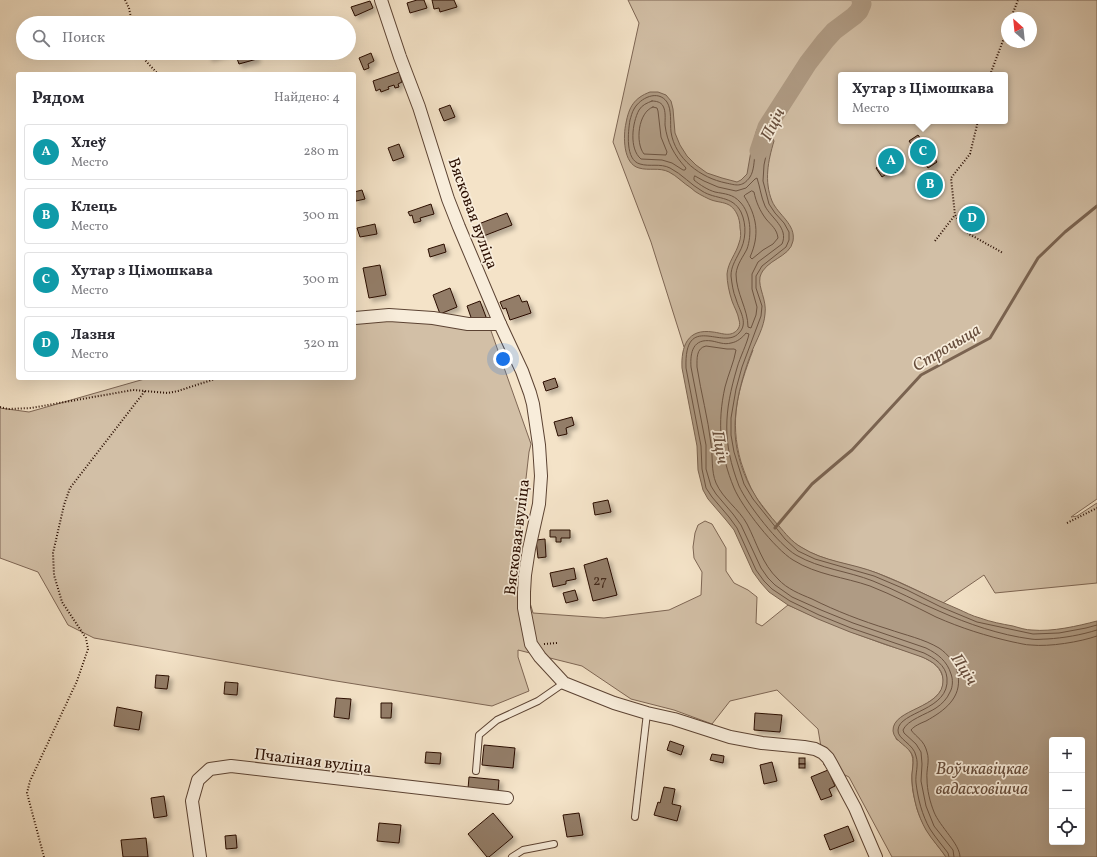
<!DOCTYPE html>
<html lang="ru">
<meta charset="utf-8">
<style>
body{margin:0;font-family:Vollkorn,serif;background:#f7f7f7;color:#2b2b33}
.controls{position:absolute;right:12px;bottom:12px;display:grid;overflow:hidden;border-radius:4px;box-shadow:0 4px 16px #0002}
.controls button{width:36px;height:36px;display:grid;place-items:center;padding:0;border:0;border-bottom:1px solid #e1e1e2;background:#fff;color:#2b2b33;font:20px sans-serif}
.compass{position:absolute;left:1001px;top:12px;width:36px;height:36px;border-radius:50%;background:#fff;box-shadow:0 4px 16px #0002;rotate:333deg}
.you{position:absolute;left:503px;top:359px;width:14px;height:14px;margin:-10px;border:3px solid #fff;border-radius:50%;background:#1a73e8;box-shadow:0 0 0 6px #1a73e833}
.badge{display:grid;place-items:center;width:26px;height:26px;border-radius:50%;background:#7c3aed;color:#fff;font-size:13px;font-weight:700}
.pin{position:absolute;translate:-50% -50%;border:2px solid #fff;box-shadow:0 1px 4px #0006}
.popup{position:absolute;left:838px;top:72px;width:170px;height:52px;box-sizing:border-box;display:grid;place-content:center;border-radius:4px;background:#fff;filter:drop-shadow(0 1px 3px #0005);font-size:13px;white-space:nowrap;color:#7c7c81}
.popup b{font-size:15px;color:#2b2b33}
.popup::after{content:'';position:absolute;left:50%;top:100%;margin-left:-8px;border:8px solid transparent;border-top-color:#fff}
.list{margin:0;padding:0;list-style:none}
h2{display:flex;justify-content:space-between;align-items:center;height:52px;margin:0;padding:0 16px;font-size:17px}
h2 small{font-size:13px;font-weight:400;color:#7c7c81}
.list li{display:grid;grid-template-columns:26px 1fr auto;gap:12px;align-items:center;box-sizing:border-box;height:56px;margin:0 8px 8px;padding:0 8px;border:1px solid #e1e1e2;border-radius:4px}
.list b{display:block;font-size:15px;white-space:nowrap}
.list p{margin:0;font-size:13px;white-space:nowrap;color:#7c7c81}
.list em{font-size:13px;font-style:normal;color:#7c7c81}
.icon{flex:none;width:22px;height:22px;fill:none;stroke:currentColor;stroke-width:2;stroke-linecap:round;stroke-linejoin:round}
.map{position:relative;flex:none;width:1097px;height:857px;overflow:hidden}
.search{position:absolute;background:#fff;box-shadow:0 4px 16px #0002;left:16px;top:16px;width:340px;height:44px;display:flex;align-items:center;gap:10px;box-sizing:border-box;padding:0 14px;border-radius:22px;color:#7c7c81;font-size:15px}
.panel{position:absolute;background:#fff;box-shadow:0 4px 16px #0002;left:16px;top:72px;width:340px;height:308px;border-radius:4px}
.map>svg:first-child{display:block}
.green{fill:#d2bfa6;stroke:#7e6654;fill-rule:evenodd}
.water{fill:#af9b84;stroke:#7a6350;fill-rule:evenodd}
.lines{fill:none;stroke-linecap:round;stroke-linejoin:round}
.shore{stroke:#6c5442;stroke-width:1}
.stream{stroke:#7a6350;stroke-width:3}
.river{stroke:#af9b84;stroke-width:19}
.building{fill:#937d68;stroke:#2a0e01;filter:url(#shadow)}
.service-casing{stroke:#5c4333;stroke-width:8}
.minor-casing{stroke:#5c4333;stroke-width:14}
.path{stroke:#2a0e01;stroke-width:2;stroke-dasharray:1 2;stroke-linecap:butt}
.service{stroke:#f8eddb;stroke-width:6}
.minor{stroke:#f8eddb;stroke-width:12}
.labels{text-anchor:middle;stroke-width:3.5;stroke-linejoin:round;paint-order:stroke}
.number-label{font-size:14px;fill:#442a1b}
.street-label{font-size:16px;fill:#2a0e01;stroke:#f8eddb}
.water-label{font-size:17px;font-style:italic;fill:#664d3c;stroke:#f8eddb}
</style>
<div class="map">
<svg width="1097" height="857" viewBox="0 0 1097 857">
<defs>
<filter id="shadow"><feDropShadow dx="3.5" dy="3.5" stdDeviation="2" flood-color="#0004"/></filter>
</defs>
<rect width="100%" height="100%" fill="#f4e3c8"/>
<filter id="stains"><feTurbulence type="fractalNoise" baseFrequency=".005" numOctaves="4"/><feColorMatrix values="0 0 0 0 .2 0 0 0 0 .09 0 0 0 0 .02 0 0 0 .5 -.17"/></filter>
<radialGradient id="worn" r=".72"><stop offset=".6" stop-color="#630" stop-opacity="0"/><stop offset="1" stop-color="#630" stop-opacity=".3"/></radialGradient>
<g class="green">
<path d="M628 0H1097V499L1071 517 1077 516 1097 503V583L995 593 984 575 943 603C920 592 897 580 874 572 849 564 824 561 802 548 788 540 777 525 768 513 764 507 759 502 755 496 749 485 745 474 741 462 729 420 738 390 753 350L684 347 651 242 613 142 639 23ZM1007 18H1031V42H1007ZM841 75H1005V121H841Z"/>
<path d="M354 318 490 328 531 444 529 452 517 558 533 613 604 618 669 610 701 595 702 572 694 558 693 547 695 533 698 525 705 521 712 524 726 548V571L734 583 748 590 757 597 756 623 762 626 788 605C819 619 850 632 881 643 897 649 915 652 930 661 939 666 945 676 943 686 939 701 911 711 900 718L896 739C901 742 907 746 910 751 916 761 911 771 912 782 912 791 915 800 917 809 923 828 935 842 946 857H892L849 777 824 765 818 729 777 690 730 701 712 724 674 710 631 699 582 666 518 650V657L529 691 492 706 330 680 94 638 68 625 38 572 0 558V408L29 412 148 378H354Z"/>
</g>
<path class="water" d="M650 92H658L666 95 671 101 673 109 675 133 680 145 687 156 696 165 707 173 722 178 737 182 741 180 747 174 751 151 757 129 767 127 774 141C768 161 764 181 772 201 778 215 796 224 793 241 790 258 765 259 760 277 758 288 767 300 765 314 764 327 757 339 752 351 742 377 734 405 735 433 736 454 744 478 755 495 761 506 770 516 779 526 785 533 792 542 801 547 824 562 852 563 877 573 905 584 931 598 958 609 965 612 972 616 980 618 991 622 1002 624 1013 626 1020 628 1026 630 1032 630 1052 632 1078 626 1097 621V857H946C940 848 932 840 926 830 918 816 913 798 912 781 911 773 914 765 913 757 910 746 894 742 893 731 892 708 944 709 943 680 943 668 932 661 922 657L850 632 818 619 788 605 769 592 761 583 753 572 734 530 726 520 708 499 703 490 698 470 697 446 682 368C681 347 687 328 713 332 722 333 731 338 738 329 740 326 740 323 739 320 738 313 734 307 732 301 729 292 727 282 727 274 728 262 736 254 739 243 741 238 741 233 740 228 740 223 739 218 737 214 730 200 720 204 709 199 703 196 696 193 691 188 683 183 677 176 669 172 659 167 649 171 639 168 623 164 623 136 626 123 629 107 634 98 650 92ZM1052 740H1082V842H1052Z"/>
<g class="lines">
<g class="shore">
<path d="M652 101C656 101 661 102 663 106 666 111 665 119 665 125 667 142 674 155 686 168L685 170H683L672 163 662 160 641 159C629 149 632 123 639 110 642 105 647 103 652 101Z"/>
<path d="M653 107 657 108 658 111 661 137 667 152 666 155 644 154C635 143 638 112 653 107Z"/>
<path d="M695 176 704 181 718 187 736 191 746 188 755 179 757 178C760 187 761 197 765 206 771 218 789 228 782 244L758 262 752 274V289L757 307 756 315 751 328 748 327C748 309 736 293 736 274 737 264 743 257 747 249 752 235 751 213 740 202 733 194 725 194 715 192 708 190 700 185 694 180V178Z"/>
<path d="M752 191 754 192C756 202 760 211 766 219 771 225 777 229 778 238L773 244 763 250 752 259 750 257C760 235 757 216 744 196L745 195Z"/>
<path d="M949 857 948 853C942 845 935 837 930 829 922 815 918 799 916 783 915 774 919 765 916 756 914 744 897 739 898 730 899 711 950 711 947 678 946 665 934 658 924 653L851 628 819 615 790 601 772 589 764 581 756 570 737 528 729 517 712 497 706 488 702 469 701 446 686 368C684 311 723 351 739 333 749 323 739 310 736 299 733 292 732 284 731 276 731 267 735 261 739 253 746 241 747 225 741 212 732 195 716 200 702 191 691 185 682 174 670 168 660 163 650 167 640 164 625 160 628 132 630 120 631 117 632 112 634 109 640 98 658 89 667 102 672 110 670 123 671 132 675 159 701 178 726 183 736 185 742 188 750 177 754 171 754 161 755 154 756 147 758 140 761 133H765L769 141 764 165 763 181 769 204 775 213 784 223 789 232V240L786 247 762 266 756 276V288L762 306 761 316 742 367 736 389 731 418V435L734 452 744 484 753 499 785 539 798 551 815 559 874 576 907 590 941 607 977 622 1033 634 1059 633 1086 628 1097 625"/>
<path d="M954 857 953 850 934 826 926 806 921 781 922 764 921 752 916 744 904 733 903 730C907 720 927 714 936 708 942 704 947 699 950 692 953 687 953 679 951 674 947 661 938 654 926 648L853 623 821 610 792 597 775 585 768 578 761 568 741 525 733 514 716 494 711 486 706 469V445L691 367C690 352 693 338 712 341 718 342 724 345 731 343 737 342 742 338 746 333L749 334C747 344 740 357 737 368 724 412 722 442 739 486 747 504 779 545 796 555 820 569 848 571 873 581 896 590 917 602 939 611 968 624 1000 635 1031 639 1036 640 1042 639 1047 639 1064 638 1081 635 1097 630"/>
<path d="M960 857C960 844 940 827 934 812 930 802 927 790 927 779 926 770 930 761 927 752 924 740 917 738 911 730 914 726 921 723 926 721 944 711 962 698 958 675 956 664 948 654 939 648 924 639 905 635 888 629 862 621 836 611 812 599 800 594 787 589 778 579 762 564 757 543 747 524 739 509 723 499 716 483 711 471 713 457 711 444 708 418 701 393 697 367 697 359 696 348 706 346L727 349H734L736 350C734 362 728 375 725 387 717 423 720 454 734 488 742 507 775 549 793 560 817 575 844 577 870 586 893 595 914 606 936 617 961 628 986 636 1013 642 1019 643 1025 645 1031 645 1049 647 1080 642 1097 636"/>
</g>
<path class="stream" d="M775 528 812 484 852 450 921 375 990 338 1038 258 1065 232 1097 206"/>
<path class="river" d="M759 151 767 127 808 63 825 41 834 31 854 16 859 11 862 4 861 0"/>
</g>
<g class="building">
<path d="M417 0H424L427 8 410 13 407 3Z"/>
<path d="M432 0H454L457 7 440 12 439 8 434 9Z"/>
<path d="M370 1 373 8 355 16 351 7Z"/>
<path d="M208 53H226L209 58Z"/>
<path d="M235 53H255L257 59 239 64Z"/>
<path d="M371 53 374 61 368 64 369 68 364 70 359 58Z"/>
<path d="M399 72 402 82 398 84 399 87 395 88 394 85 388 87 389 89 381 92 380 89 376 91 373 81Z"/>
<path d="M450 105 455 117 444 121 439 109Z"/>
<path d="M918 135 937 162 928 168 909 141Z"/>
<path d="M399 144 404 157 393 161 388 148Z"/>
<path d="M894 155 903 169 898 172 895 168 882 177 876 168Z"/>
<path d="M931 179 937 186 929 192 923 185Z"/>
<path d="M362 190 365 199 356 201 354 192Z"/>
<path d="M431 204 434 214 420 218 421 221 414 223 412 215 410 216 408 212Z"/>
<path d="M507 213 512 225 481 237 476 225Z"/>
<path d="M974 214 978 220 969 225 965 219Z"/>
<path d="M375 224 377 234 360 237 357 228Z"/>
<path d="M444 244 446 252 430 257 428 249Z"/>
<path d="M380 265 386 295 369 298 363 268Z"/>
<path d="M450 288 457 307 440 314 433 295Z"/>
<path d="M519 295 522 302 527 301 531 313 510 320 506 308 503 309 500 302Z"/>
<path d="M480 301 486 317 473 323 467 306Z"/>
<path d="M555 378 558 387 546 391 543 382Z"/>
<path d="M572 417 574 425 566 428 567 434 558 436 554 422Z"/>
<path d="M608 500 611 512 595 515 593 503Z"/>
<path d="M550 530H570V538H561V542H556V537H550Z"/>
<path d="M545 539 546 557 538 558 536 540Z"/>
<path d="M607 558 617 595 593 601 584 565Z"/>
<path d="M574 568 576 579 566 581V584L553 587 550 573Z"/>
<path d="M575 590 578 600 566 603 563 593Z"/>
<path d="M156 675 169 676 167 689 155 688Z"/>
<path d="M225 682 238 683 237 695 224 694Z"/>
<path d="M336 698 351 699 349 719 334 717Z"/>
<path d="M381 703H392L391 718H381Z"/>
<path d="M117 707 142 712 139 730 114 726Z"/>
<path d="M755 713 782 715 780 732 754 730Z"/>
<path d="M670 741 684 746 681 755 667 750Z"/>
<path d="M484 745 515 748 513 768 482 765Z"/>
<path d="M426 752 441 753 440 764 425 763Z"/>
<path d="M712 754 724 756 723 763 710 760Z"/>
<rect x="799" y="758" width="6" height="6"/>
<path d="M772 762 777 781 764 784 760 765Z"/>
<rect x="799" y="764" width="6" height="4"/>
<path d="M828 770 835 786 829 789 832 796 821 800 811 777Z"/>
<path d="M469 777 499 780 498 792 468 789Z"/>
<path d="M664 787 675 789 672 804 681 806 677 821 654 815 658 802 660 803Z"/>
<path d="M164 796 167 816 154 818 151 798Z"/>
<path d="M493 813 513 837 489 857H487L468 834Z"/>
<path d="M579 813 583 835 567 837 563 815Z"/>
<path d="M379 823 401 825 399 843 377 841Z"/>
<path d="M848 826 854 841 830 850 824 835Z"/>
<path d="M236 835 237 848 226 849 225 836Z"/>
<path d="M146 838 148 857H123L121 840Z"/>
</g>
<g class="lines">
<g class="service-casing">
<g id="service">
<path d="M476 771 479 735 497 720 538 701 564 683"/>
<path d="M635 817 647 713"/>
<path d="M512 857 523 850 554 844"/>
</g>
</g>
<g class="minor-casing">
<g id="minor">
<path d="M381 0 400 57 419 107 448 199 459 227 500 324 522 371 530 393 533 404 539 445 541 476 539 504 529 549 525 575 524 592V608L531 644 540 657 564 683 614 703 647 713 674 719 730 737 762 743 804 747 815 749 823 753 828 758 832 765 855 808 876 857"/>
<path d="M355 318 389 315 433 318 468 324H500"/>
<path d="M200 857 192 801 198 780 210 769 231 766 507 798"/>
</g>
</g>
<g class="path">
<path d="M125 0 129 8 132 23"/>
<path d="M1011 18 1018 0"/>
<path d="M141 53 144 59 158 74"/>
<path d="M990 75 1007 30"/>
<path d="M978 121 970 154 951 178 955 215 969 234 1003 253"/>
<path d="M935 241 955 215"/>
<path d="M0 407 8 409 31 408 133 390 168 393 178 391 218 378"/>
<path d="M1067 523 1097 508"/>
<path d="M544 644 557 643"/>
<path d="M44 857 27 793 30 781 77 681 88 649 86 638 62 602 54 575 53 553 64 505 70 488 145 391"/>
</g>
<use href="#service" class="service"/>
<use href="#minor" class="minor"/>
</g>
<g class="labels">
<g class="number-label">
<text x="600" y="585">27</text>
</g>
<g class="street-label">
<text transform="translate(474 213) rotate(70)" y="6">Вясковая вуліца</text>
<text transform="translate(516 537) rotate(-83)" y="6">Вясковая вуліца</text>
<text transform="translate(313 760) rotate(7)" y="6">Пчаліная вуліца</text>
</g>
<g class="water-label">
<text transform="translate(772 124) rotate(-63)" y="6">Пціч</text>
<text transform="translate(946 347) rotate(-31)" y="6">Строчыца</text>
<text transform="translate(721 447) rotate(80)" y="6">Пціч</text>
<text transform="translate(965 669) rotate(57)" y="6">Пціч</text>
<text x="982" y="774">Воўчкавіцкае<tspan x="982" dy="20">вадасховішча</tspan></text>
</g>
</g>
<rect width="100%" height="100%" filter="url(#stains)"/>
<rect width="100%" height="100%" fill="url(#worn)"/>
</svg>
<div class="controls">
<button>+</button>
<button>−</button>
<button><svg class="icon" aria-label="locate" viewBox="0 0 24 24"><circle cx="12" cy="12" r="6"/><path d="M12 2v4M12 18v4M2 12h4M18 12h4"/></svg></button>
</div>
<svg class="compass" viewBox="-18 -18 36 36"><path d="M0-13l5 13h-10z" fill="#e53935"/><path d="M0 13l5-13h-10z" fill="#7c7c81"/></svg>
<div class="you"></div>
<div class="pin badge" style="left:891px;top:161px;background:#0f9aa8">A</div>
<div class="pin badge" style="left:930px;top:185px;background:#0f9aa8">B</div>
<div class="pin badge" style="left:923px;top:152px;background:#0f9aa8">C</div>
<div class="popup"><b>Хутар з Цімошкава</b>Место</div>
<div class="pin badge" style="left:972px;top:219px;background:#0f9aa8">D</div>
<div class="search"><svg class="icon" aria-label="search" viewBox="0 0 24 24"><circle cx="10" cy="10" r="6"/><path d="M15 15l6 6"/></svg>Поиск</div>
<section class="panel">
<h2>Рядом<small>Найдено: 4</small></h2>
<ul class="list">
<li><span class="badge" style="background:#0f9aa8">A</span><div><b>Хлеў</b><p>Место</p></div><em>280 m</em></li>
<li><span class="badge" style="background:#0f9aa8">B</span><div><b>Клець</b><p>Место</p></div><em>300 m</em></li>
<li><span class="badge" style="background:#0f9aa8">C</span><div><b>Хутар з Цімошкава</b><p>Место</p></div><em>300 m</em></li>
<li><span class="badge" style="background:#0f9aa8">D</span><div><b>Лазня</b><p>Место</p></div><em>320 m</em></li>
</ul>
</section>
</div>
